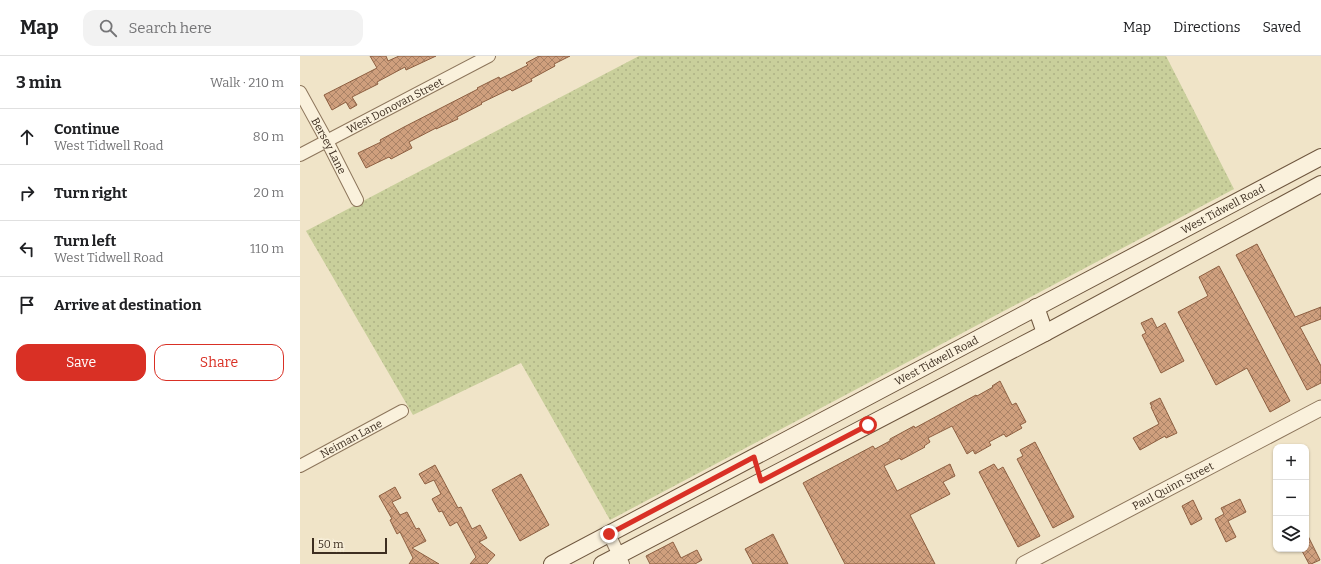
<!DOCTYPE html>
<meta charset="utf-8">
<style>
body{margin:0;font-family:Bitter,serif;background:#f2f2f2;color:#202124}
.controls{position:absolute;right:12px;bottom:12px;display:grid;overflow:hidden;border-radius:8px;box-shadow:0 1px 3px #0004}
.controls button{width:36px;height:36px;display:grid;place-items:center;padding:0;border:0;border-bottom:1px solid #e0e0e0;background:#fff;color:#202124;font:20px sans-serif}
.scale{position:absolute;left:12px;bottom:10px;width:75px;box-sizing:border-box;padding-left:4px;border:2px solid #3d2e20;border-top:0;font-size:11px;line-height:14px;white-space:nowrap;color:#3d2e20;-webkit-text-stroke:3px #f7eed8;paint-order:stroke}
.stop{position:absolute;width:12px;height:12px;margin:-9px;border:3px solid #d93025;border-radius:50%;background:#fff}
.stop.end{background:#d93025;border-color:#fff;box-shadow:0 1px 4px #0008}
.list{margin:0;padding:0;list-style:none}
h2{display:flex;justify-content:space-between;align-items:center;height:52px;margin:0;padding:0 16px;font-size:17px}
h2 small{font-size:13px;font-weight:400;color:#757577}
.list li{display:grid;grid-template-columns:26px 1fr auto;gap:12px;align-items:center;box-sizing:border-box;height:56px;padding:0 16px;border-top:1px solid #e0e0e0}
.list b{display:block;font-size:15px;white-space:nowrap}
.list p{margin:0;font-size:13px;white-space:nowrap;color:#757577}
.list em{font-size:13px;font-style:normal;color:#757577}
.actions{display:flex;gap:8px;padding:12px 16px}
.actions a{flex:1;padding:9px 0;border:1px solid #d93025;border-radius:12px;text-align:center;font-size:14px;color:#d93025}
.actions .main{background:#d93025;color:#fff}
.icon{flex:none;width:22px;height:22px;fill:none;stroke:currentColor;stroke-width:2;stroke-linecap:round;stroke-linejoin:round}
.map{position:relative;flex:none;width:1021px;height:508px;overflow:hidden}
header{display:flex;align-items:center;gap:24px;box-sizing:border-box;height:56px;padding:0 20px;background:#fff;border-bottom:1px solid #e0e0e0}
header strong{font-size:19px}
nav{display:flex;gap:22px;margin-inline-start:auto;font-size:14px}
.search{width:280px;height:36px;background:#f2f2f2;display:flex;align-items:center;gap:10px;box-sizing:border-box;padding:0 14px;border-radius:12px;color:#757577;font-size:15px}
main{display:flex}
aside{flex:1;background:#fff}
.map>svg:first-child{display:block}
.grass{fill:url(#grass-dots)}
.building{fill:url(#building-cross-hatch);stroke:#8d5f41}
.lines{fill:none;stroke-linecap:round;stroke-linejoin:round}
.minor-casing{stroke:#8d765c;stroke-width:14}
.tertiary-casing{stroke:#8d765c;stroke-width:17}
.secondary-casing{stroke:#6f573f;stroke-width:18}
.minor{stroke:#faf1dc;stroke-width:12}
.tertiary{stroke:#faf1dc;stroke-width:15}
.secondary{stroke:#faf1dc;stroke-width:16}
.route{stroke:#d93025;stroke-width:5}
.labels{text-anchor:middle;stroke-width:3;stroke-linejoin:round;paint-order:stroke}
.street-label{font-size:11px;fill:#3d2e20;stroke:#f7eed8}
</style>
<header>
<strong>Map</strong>
<div class="search"><svg class="icon" aria-label="search" viewBox="0 0 24 24"><circle cx="10" cy="10" r="6"/><path d="M15 15l6 6"/></svg>Search here</div>
<nav><a>Map</a><a>Directions</a><a>Saved</a></nav>
</header>
<main>
<aside>
<h2>3 min<small>Walk · 210 m</small></h2>
<ul class="list">
<li><svg class="icon" aria-label="ahead" viewBox="0 0 24 24"><path d="M12 20V5M6 11l6-6 6 6"/></svg><div><b>Continue</b><p>West Tidwell Road</p></div><em>80 m</em></li>
<li><svg class="icon" aria-label="right" viewBox="0 0 24 24"><path d="M7 20v-9h11M14 6l5 5-5 5"/></svg><div><b>Turn right</b></div><em>20 m</em></li>
<li><svg class="icon" aria-label="left" viewBox="0 0 24 24"><path d="M17 20v-9H6M10 6l-5 5 5 5"/></svg><div><b>Turn left</b><p>West Tidwell Road</p></div><em>110 m</em></li>
<li><svg class="icon" aria-label="arrive" viewBox="0 0 24 24"><path d="M6 21V4h12l-3 4 3 4H6"/></svg><div><b>Arrive at destination</b></div></li>
</ul>
<div class="actions"><a class="main">Save</a><a>Share</a></div>
</aside>
<div class="map">
<svg width="1021" height="508" viewBox="0 0 1021 508">
<defs>
<pattern id="grass-dots" width="8" height="8" patternUnits="userSpaceOnUse"><rect width="8" height="8" fill="#c9cf9b"/><path d="M2 2h.1M6 6h.1" fill="none" stroke="#aeb285" stroke-width="1.8" stroke-linecap="round"/></pattern>
<pattern id="building-cross-hatch" width="8" height="8" patternUnits="userSpaceOnUse"><rect width="8" height="8" fill="#cf9f7d"/><path d="M0 0l8 8M0 8l8-8" fill="none" stroke="#a98266"/></pattern>
</defs>
<rect width="100%" height="100%" fill="#f0e4c8"/>
<path class="grass" d="M339 0H866L934 133 310 464 221 307 113 359 6 175Z"/>
<g class="building">
<path d="M70 0H86L88 5 99 0H136L106 14 105 11 77 26 78 28 52 41 57 49 50 53 46 46 32 54 24 39 77 12Z"/>
<path d="M239 0H270L254 8 255 10 231 23 232 25 212 35 210 33 181 47 182 48 157 61 158 63 136 73V72L109 86 112 92 91 103 89 101 66 112 58 97 81 86 80 84 104 71 178 33 177 32 199 21 200 23 228 9 226 7Z"/>
<path d="M957 188 995 261 1021 251V263L1000 271 1021 310V327L1007 334 936 199Z"/>
<path d="M919 210 990 345 970 356 947 312 916 329 878 256 908 240 899 221Z"/>
<path d="M852 262 857 272 865 267 884 305 861 317 842 279 846 277 841 267Z"/>
<path d="M700 325 712 349 716 347 726 366 720 369 722 372 706 381 704 378 689 386 691 389 675 398 673 394 667 398 652 370 628 382 630 386 624 390 625 391 601 404 600 402 584 410 597 435 650 408 655 420 643 426 650 438 610 459 635 508H545L503 427 573 390 575 393 590 385V383L614 370 615 372 676 339 677 340 693 331 692 330Z"/>
<path d="M860 342 877 377 866 382 865 380 840 394 833 382 859 368 851 351H852L850 347Z"/>
<path d="M735 386 774 461 753 472 717 403 723 400 720 394Z"/>
<path d="M694 408 698 414 703 411 740 480 718 491 679 416Z"/>
<path d="M135 409 158 452 161 451 172 473 180 469 187 482 179 486 195 499 187 508H170L176 501 157 466 150 470 142 455 139 456 132 443 141 438 134 424 125 428 119 418Z"/>
<path d="M221 418 249 469 220 485 192 434Z"/>
<path d="M95 431 101 442 92 446 100 459 107 456 116 473 119 472 126 485 112 492 139 508H109L113 502 100 476 97 478 90 464 92 463 79 440Z"/>
<path d="M940 443 946 456 928 465 936 481 926 486 915 463 924 458 921 452Z"/>
<path d="M893 444 902 463 891 469 882 450Z"/>
<path d="M1006 476 1020 504 1011 508H1009L1001 493H1006Z"/>
<path d="M473 478 488 508H453L445 493Z"/>
<path d="M373 486 381 502 397 494 402 504 395 508H350L346 500Z"/>
</g>
<g class="lines">
<g class="minor-casing">
<g id="minor">
<path id="s1" d="M0 36 27 85 57 144"/>
<path id="s2" d="M0 99 189 0"/>
<path id="s3" d="M0 410 102 355"/>
<path d="M309 478 323 508"/>
</g>
</g>
<g class="tertiary-casing">
<g id="tertiary">
<path id="s4" d="M724 508 1021 352"/>
</g>
</g>
<g class="secondary-casing">
<g id="secondary">
<path d="M736 251 745 277"/>
<path id="s5" d="M252 508 1021 101"/>
<path d="M302 508 745 277 1021 128"/>
</g>
</g>
<use href="#minor" class="minor"/>
<use href="#tertiary" class="tertiary"/>
<use href="#secondary" class="secondary"/>
</g>
<g class="lines">
<path class="route" d="M309 478 454 401 461 425 568 369"/>
</g>
<g class="labels">
<g class="street-label">
<text dy="4" stroke="none"><textPath href="#s2" startOffset="107">West Donovan Street</textPath></text>
<text dy="4" stroke="none"><textPath href="#s1" startOffset="61">Bersey Lane</textPath></text>
<text dy="4" stroke="none"><textPath href="#s5" startOffset="759">West Tidwell Road</textPath></text>
<text dy="4" stroke="none"><textPath href="#s5" startOffset="435">West Tidwell Road</textPath></text>
<text dy="4" stroke="none"><textPath href="#s3" startOffset="58">Neiman Lane</textPath></text>
<text dy="4" stroke="none"><textPath href="#s4" startOffset="168">Paul Quinn Street</textPath></text>
</g>
</g>
</svg>
<div class="controls">
<button>+</button>
<button>−</button>
<button><svg class="icon" aria-label="layers" viewBox="0 0 24 24"><path d="M12 4l9 5-9 5-9-5zM3 14l9 5 9-5"/></svg></button>
</div>
<div class="scale">50 m</div>
<div class="stop" style="left:568px;top:369px"></div>
<div class="stop end" style="left:309px;top:478px"></div>
</div>
</main>
